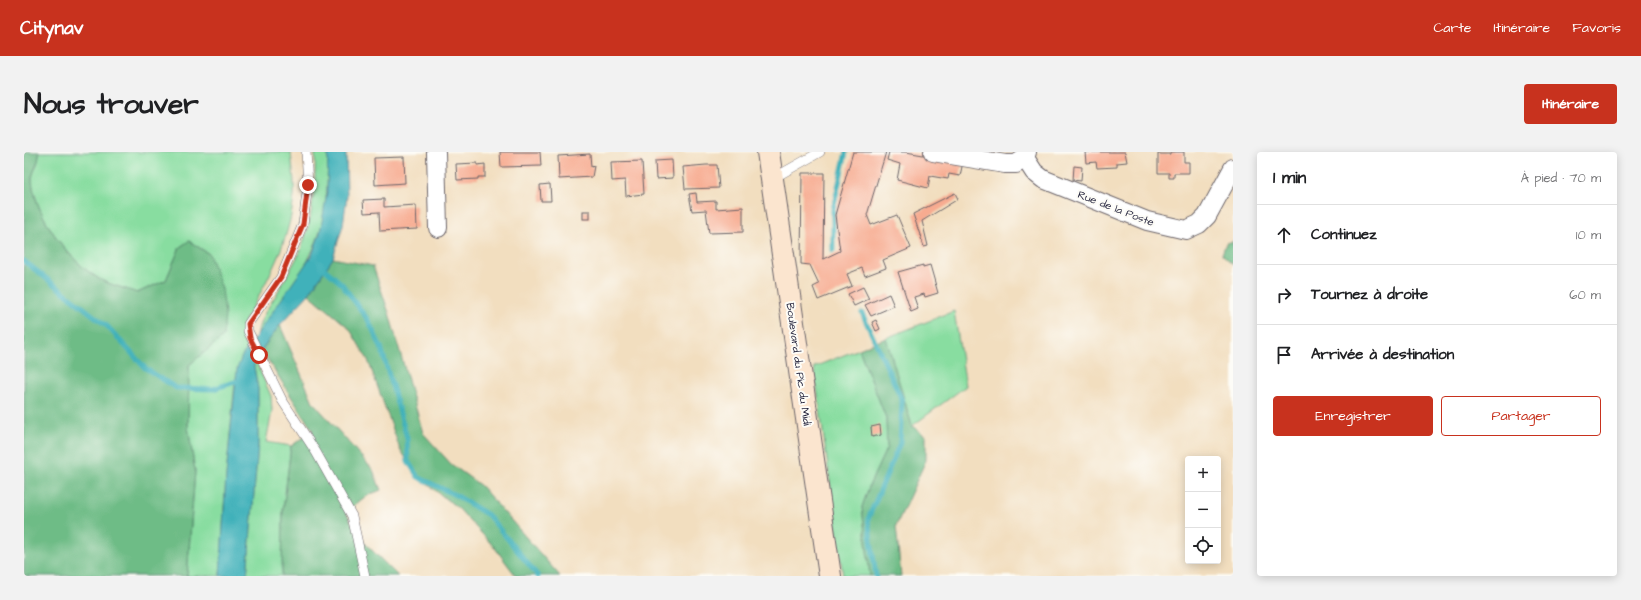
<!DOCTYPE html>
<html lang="fr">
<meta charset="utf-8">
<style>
body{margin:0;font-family:"Architects Daughter",sans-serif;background:#f2f2f2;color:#202124}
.controls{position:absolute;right:12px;bottom:12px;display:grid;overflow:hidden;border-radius:4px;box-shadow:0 2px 10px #0003}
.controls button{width:36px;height:36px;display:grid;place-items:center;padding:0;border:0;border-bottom:1px solid #e0e0e0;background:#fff;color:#202124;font:20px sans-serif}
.stop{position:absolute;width:12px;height:12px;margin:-9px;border:3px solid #c8321e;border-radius:50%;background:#fff}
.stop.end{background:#c8321e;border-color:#fff;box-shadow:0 1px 4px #0008}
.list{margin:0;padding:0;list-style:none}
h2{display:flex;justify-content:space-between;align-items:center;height:52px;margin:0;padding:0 16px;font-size:17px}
h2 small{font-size:13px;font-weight:400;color:#757577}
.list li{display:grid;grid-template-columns:26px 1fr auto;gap:12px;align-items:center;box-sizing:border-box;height:60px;padding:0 16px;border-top:1px solid #e0e0e0}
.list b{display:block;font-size:15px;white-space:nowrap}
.list em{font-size:13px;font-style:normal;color:#757577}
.actions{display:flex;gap:8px;padding:12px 16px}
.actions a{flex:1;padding:9px 0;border:1px solid #c8321e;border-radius:4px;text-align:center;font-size:14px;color:#c8321e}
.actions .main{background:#c8321e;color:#fff}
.icon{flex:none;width:22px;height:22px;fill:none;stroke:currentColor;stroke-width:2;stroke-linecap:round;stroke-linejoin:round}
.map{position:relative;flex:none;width:1209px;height:424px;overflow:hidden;border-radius:4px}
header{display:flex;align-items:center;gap:24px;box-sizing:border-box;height:56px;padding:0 20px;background:#c8321e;color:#fff}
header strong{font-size:19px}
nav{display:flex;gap:22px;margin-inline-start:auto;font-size:14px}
.intro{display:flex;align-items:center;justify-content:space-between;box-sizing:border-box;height:96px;padding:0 24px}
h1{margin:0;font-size:28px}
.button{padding:10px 18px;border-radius:4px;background:#c8321e;color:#fff;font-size:14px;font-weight:700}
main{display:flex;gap:24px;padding:0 24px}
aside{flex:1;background:#fff;border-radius:4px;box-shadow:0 2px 10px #0003}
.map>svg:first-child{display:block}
.green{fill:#88dda0;stroke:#55806e}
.forest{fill:#6ebc86;stroke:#486f60}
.water{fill:#41b1ba;stroke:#326a7a}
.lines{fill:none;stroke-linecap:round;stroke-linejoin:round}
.stream{stroke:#41b1ba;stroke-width:5}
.building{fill:#f7ab90}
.service-casing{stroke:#6b6469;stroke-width:10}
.minor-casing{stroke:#6b6469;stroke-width:20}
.secondary-casing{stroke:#6b6469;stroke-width:24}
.service{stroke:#fff;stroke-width:9}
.minor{stroke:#fff;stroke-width:18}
.secondary{stroke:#fbe5cf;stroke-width:22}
.route{stroke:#c8321e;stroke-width:5}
.labels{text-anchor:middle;stroke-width:4;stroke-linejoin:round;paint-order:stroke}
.street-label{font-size:11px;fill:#22223b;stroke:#fdfcf7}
</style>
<header>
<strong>Citynav</strong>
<nav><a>Carte</a><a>Itinéraire</a><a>Favoris</a></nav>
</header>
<div class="intro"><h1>Nous trouver</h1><a class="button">Itinéraire</a></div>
<main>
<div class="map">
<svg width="1209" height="424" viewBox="0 0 1209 424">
<rect width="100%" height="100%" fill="#fdfcf7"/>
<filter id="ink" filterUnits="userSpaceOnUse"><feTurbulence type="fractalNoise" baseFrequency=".025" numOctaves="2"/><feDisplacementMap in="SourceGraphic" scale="8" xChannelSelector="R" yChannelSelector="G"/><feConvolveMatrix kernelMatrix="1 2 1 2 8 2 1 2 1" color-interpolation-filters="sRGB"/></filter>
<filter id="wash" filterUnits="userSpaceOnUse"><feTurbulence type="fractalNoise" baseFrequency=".012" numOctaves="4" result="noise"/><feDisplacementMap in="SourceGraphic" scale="16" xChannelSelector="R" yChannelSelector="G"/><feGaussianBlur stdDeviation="0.9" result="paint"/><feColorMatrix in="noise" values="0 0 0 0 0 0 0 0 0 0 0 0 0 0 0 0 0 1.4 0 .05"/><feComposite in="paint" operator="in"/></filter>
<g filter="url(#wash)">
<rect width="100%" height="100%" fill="#f2debf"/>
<g class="green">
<path d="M15 0H267C268 14 271 29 270 43 266 90 243 129 221 169L219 177 226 194 218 204 211 230 202 324 196 424H163L171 319 164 275 165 213 177 202 185 102 165 89 156 95 142 128 113 141C103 137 91 134 81 130 48 114 12 66 8 29 7 21 16 11 15 0Z"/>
<path d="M291 0H304C303 27 304 57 295 82 283 119 255 152 233 184 236 162 249 151 258 132 264 121 272 109 277 97 289 66 292 33 291 0Z"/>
<path d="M930 159 942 234 888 274 862 186Z"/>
<path d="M835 197 862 266 863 295 846 332 838 355 846 424H819L790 215Z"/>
<path d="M231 207 247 244 248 259 242 290 267 294 259 359 258 424H223L234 293V237L230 215Z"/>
</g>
<g class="forest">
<path d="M0 0H15C16 11 7 21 8 29 12 66 48 114 81 130 91 134 103 137 113 141L142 128 156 95 165 89 185 102 198 137 201 163 199 185 165 213 164 275 171 319 163 424H0Z"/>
<path d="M1209 89V112L1198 102 1202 91Z"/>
<path d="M309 106 349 114 365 161 399 281 427 312 457 334 536 424H492L471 396 435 357 393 324 376 297 344 208 325 176 285 142Z"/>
<path d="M256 173 289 250 349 318 357 338 342 344 322 360 336 386 374 424H258L259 359 267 294 289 279 237 197Z"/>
<path d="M862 186 888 274 902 284V308L872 374 877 424H846L838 355 846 332 863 295 862 266 835 197Z"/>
</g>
<path class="water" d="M304 0H322L323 44 319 73 309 106 285 142 256 173 231 207 230 215 234 237V293L223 424H196L202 324 213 217 218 204 288 103 296 81 303 40Z"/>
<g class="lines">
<g class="stream">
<path d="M809 98V57L822 0"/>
<path d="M0 109 83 174 121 216 152 236 189 237 217 228"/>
<path d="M296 113 318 132 344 168 357 195 383 286 384 309 394 325 433 344 464 363 514 424"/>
<path d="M838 161 878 248 876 291 844 367 852 424"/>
</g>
</g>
<g id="blocks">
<g class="building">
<path d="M476 0H516L517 14 477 15Z"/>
<path d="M829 0H862L843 63 847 73 873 63 887 96 859 108 862 116 841 124 838 116 823 122 828 134 794 148 789 135 795 132 786 113 777 112 778 21H800L799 107 816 99 811 63Z"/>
<path d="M865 0H882L939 10 936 24 925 22 924 27 906 24 904 36 873 28 876 12 863 8Z"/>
<path d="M1061 0H1101L1103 10 1093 11V15L1073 16 1072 10 1062 11Z"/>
<path d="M1146 0H1160V10H1165V21H1150V26H1145V21H1134V2H1146Z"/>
<path d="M566 2 567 15 570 14 568 25 535 27 534 4Z"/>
<path d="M380 5 381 31 351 33 350 6Z"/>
<path d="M648 8 649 26 632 27 631 9Z"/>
<path d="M618 9 620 42 602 44 601 28 588 29 587 10Z"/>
<path d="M453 11V13L461 12V25H454V27L433 28 432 12Z"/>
<path d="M682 13H693L695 36 661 37 659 15Z"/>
<path d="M1050 14 1058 15 1057 29 1049 28Z"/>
<path d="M526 32 527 49H517L516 33Z"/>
<path d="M672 41 673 50 692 49V57L719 55V80L685 81 682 58 668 59 665 42Z"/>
<path d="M931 41 934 47 898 69 904 94 900 95 889 62Z"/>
<path d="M360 47V55L392 53 393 77 356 79 355 60 340 61 339 48Z"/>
<rect x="559" y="59" width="7" height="8"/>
<path d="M899 113V115L906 113 914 141 901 145 900 142 890 145 894 157 887 160 874 120Z"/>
<path d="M839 135 845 147 830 154 824 142Z"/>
<path d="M865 142 870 154 847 164 841 153Z"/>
<path d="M852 168 856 177 852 179 848 170Z"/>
<path d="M856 273 857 283 848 285 847 275Z"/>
</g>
</g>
</g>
<g filter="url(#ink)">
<use href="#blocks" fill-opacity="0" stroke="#6b6469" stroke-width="1"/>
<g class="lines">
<g class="service-casing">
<g id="service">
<path d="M282 0 284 33 279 72 257 125 224 172V179L258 248 292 300 328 364 341 424"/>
<path d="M748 27 796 0"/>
</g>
</g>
<g class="minor-casing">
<g id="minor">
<path d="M412 0 414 76"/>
<path d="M909 0 981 12H992L1001 6 1003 0"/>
<path d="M1001 6 1010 20 1019 27 1123 69 1162 78 1175 72 1183 64 1209 16"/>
</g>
</g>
<g class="secondary-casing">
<path id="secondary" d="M744 0 806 424"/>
</g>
<use href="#service" class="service"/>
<use href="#minor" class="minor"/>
<use href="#secondary" class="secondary"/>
</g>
</g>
<g class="lines" filter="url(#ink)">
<path class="route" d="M235 203 226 186 224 172 257 125 279 72 284 33"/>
</g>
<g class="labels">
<g class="street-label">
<text transform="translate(1092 56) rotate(21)" y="4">Rue de la Poste</text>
<text transform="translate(775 212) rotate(82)" y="4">Boulevard du Pic du Midi</text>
</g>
</g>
</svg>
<div class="controls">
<button>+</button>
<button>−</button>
<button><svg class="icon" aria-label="locate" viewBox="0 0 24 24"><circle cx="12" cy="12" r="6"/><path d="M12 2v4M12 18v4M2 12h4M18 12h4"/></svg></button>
</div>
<div class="stop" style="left:235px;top:203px"></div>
<div class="stop end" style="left:284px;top:33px"></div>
</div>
<aside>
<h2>1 min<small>À pied · 70 m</small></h2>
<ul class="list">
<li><svg class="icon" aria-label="ahead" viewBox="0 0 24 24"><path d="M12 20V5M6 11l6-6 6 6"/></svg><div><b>Continuez</b></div><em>10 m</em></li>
<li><svg class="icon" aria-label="right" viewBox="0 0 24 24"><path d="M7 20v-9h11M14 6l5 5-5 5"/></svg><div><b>Tournez à droite</b></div><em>60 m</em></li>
<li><svg class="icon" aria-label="arrive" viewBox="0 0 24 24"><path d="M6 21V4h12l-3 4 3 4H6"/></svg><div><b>Arrivée à destination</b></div></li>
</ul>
<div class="actions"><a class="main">Enregistrer</a><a>Partager</a></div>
</aside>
</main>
